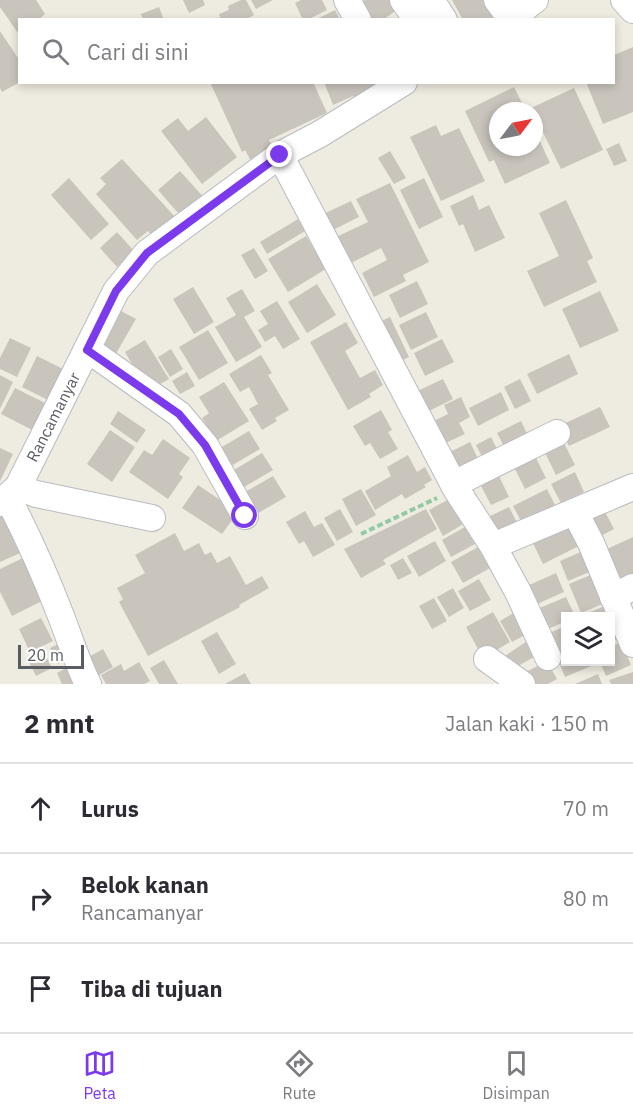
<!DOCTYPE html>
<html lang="id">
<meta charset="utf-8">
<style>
body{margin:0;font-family:"IBM Plex Sans",sans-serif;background:#f7f7f7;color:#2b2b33}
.controls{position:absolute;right:18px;bottom:18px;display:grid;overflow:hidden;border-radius:0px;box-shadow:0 3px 9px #0003}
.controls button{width:54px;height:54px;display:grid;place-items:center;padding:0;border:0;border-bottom:2px solid #e1e1e2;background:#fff;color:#2b2b33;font:30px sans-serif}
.compass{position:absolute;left:489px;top:102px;width:54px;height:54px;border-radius:50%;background:#fff;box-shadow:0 3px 9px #0003;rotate:58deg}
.scale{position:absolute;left:18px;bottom:15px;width:66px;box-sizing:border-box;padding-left:6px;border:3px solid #595d63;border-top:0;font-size:16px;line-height:21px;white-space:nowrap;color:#595d63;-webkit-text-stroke:4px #fff;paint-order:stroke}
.stop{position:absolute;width:18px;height:18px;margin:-14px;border:4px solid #7c3aed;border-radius:50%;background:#fff}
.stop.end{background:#7c3aed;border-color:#fff;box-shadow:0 2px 6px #0008}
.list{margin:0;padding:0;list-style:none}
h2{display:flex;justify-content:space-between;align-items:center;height:78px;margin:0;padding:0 24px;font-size:26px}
h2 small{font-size:20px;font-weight:400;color:#7c7c81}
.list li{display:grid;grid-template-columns:39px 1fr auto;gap:18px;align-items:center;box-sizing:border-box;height:90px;padding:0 24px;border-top:2px solid #e1e1e2}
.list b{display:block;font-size:22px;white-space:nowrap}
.list p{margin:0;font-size:20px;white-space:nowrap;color:#7c7c81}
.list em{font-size:20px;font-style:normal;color:#7c7c81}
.icon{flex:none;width:33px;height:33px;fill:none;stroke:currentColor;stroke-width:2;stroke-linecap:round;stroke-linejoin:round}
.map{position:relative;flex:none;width:633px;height:684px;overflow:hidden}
.search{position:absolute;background:#fff;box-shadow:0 3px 9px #0003;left:18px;right:18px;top:18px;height:66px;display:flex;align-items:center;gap:15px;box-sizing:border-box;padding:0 21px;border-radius:0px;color:#7c7c81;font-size:22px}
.sheet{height:348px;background:#fff}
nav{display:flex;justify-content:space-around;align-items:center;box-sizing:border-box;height:84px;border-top:2px solid #e1e1e2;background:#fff;font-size:16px;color:#7c7c81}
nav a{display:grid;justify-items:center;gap:3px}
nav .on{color:#7c3aed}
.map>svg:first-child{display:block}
.building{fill:#c9c5bd}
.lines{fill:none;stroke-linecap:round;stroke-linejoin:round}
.minor-casing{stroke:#b9bbc1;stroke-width:28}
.path{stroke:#93c9a5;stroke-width:4;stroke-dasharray:6 3;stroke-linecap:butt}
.minor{stroke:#fff;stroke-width:26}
.route{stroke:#7c3aed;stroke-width:8}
.labels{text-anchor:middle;stroke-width:4.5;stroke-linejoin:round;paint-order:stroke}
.street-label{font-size:16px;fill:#595d63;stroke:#fff}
</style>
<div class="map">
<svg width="633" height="684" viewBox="0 0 633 684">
<rect width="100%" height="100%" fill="#eeece0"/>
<g class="building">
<path d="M0 0H36L45 14 38 20H20V32L18 33 0 7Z"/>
<path d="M183 0H203L205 5 189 13Z"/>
<path d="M241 0H246L254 15 245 20H221L219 14 229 10 228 6Z"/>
<path d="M251 0H273L256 9Z"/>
<path d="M301 0H322L327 10 307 20H303L295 3Z"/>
<path d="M365 0H391L398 9 383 20H367L357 5Z"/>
<path d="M452 0H487L496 15 488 20H463Z"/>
<path d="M159 7 164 20H143L141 14Z"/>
<path d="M335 10 340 20H315Z"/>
<path d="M0 31 18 58 20 57V82L2 92 0 88Z"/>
<path d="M633 47V112L603 124 586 82H614V55Z"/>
<path d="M210 82H313L327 113 269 140 275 152 252 163 245 150 242 152Z"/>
<path d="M324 82H378L383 93 358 107 353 96 333 105Z"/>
<path d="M514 87 526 111H498V147H534V128L550 163 505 184 494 160 489 162 465 111Z"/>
<path d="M574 88 603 150 561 169 531 108Z"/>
<path d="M206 117 237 157 202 184 161 131 178 118 188 131Z"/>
<path d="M436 125 441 136 459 128 485 181 441 201 410 137Z"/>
<path d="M619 143 627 161 614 166 606 149Z"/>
<path d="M390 151 406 178 394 184 378 158Z"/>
<path d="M122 159 176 218 154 238 148 231 137 240 96 194 106 184 100 178Z"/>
<path d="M180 171 207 201 185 221 158 190Z"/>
<path d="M69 178 109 224 91 240 51 195Z"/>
<path d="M424 178 443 217 419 229 400 190Z"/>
<path d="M390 183 429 262 403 275 406 281 374 297 362 273 387 260 381 248 343 267 330 240 368 222 356 199Z"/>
<path d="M473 195 479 210 489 205 505 238 475 252 463 224 459 226 450 206Z"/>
<path d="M566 200 593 258 587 261 597 282 544 307 527 271 559 256 539 213Z"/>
<path d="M351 201 359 217 327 233 319 216Z"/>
<path d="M298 219 305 231 267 254 260 242Z"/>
<path d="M117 232 134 251 117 267 100 248Z"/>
<path d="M306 236 326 269 288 292 268 259Z"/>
<path d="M254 248 268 271 255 279 241 255Z"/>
<path d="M417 281 428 304 400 318 389 295Z"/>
<path d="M317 284 336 315 307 333 288 302Z"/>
<path d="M193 287 214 322 194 334 173 299Z"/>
<path d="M242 289 255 311 244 317 262 347 236 362 215 327 236 315 226 298Z"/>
<path d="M600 291 619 331 580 348 562 309Z"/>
<path d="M277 301 300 339 283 349 275 336 265 342 258 330 268 324 260 311Z"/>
<path d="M121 311 136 319 111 362 96 353Z"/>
<path d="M426 312 438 337 411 350 399 325Z"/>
<path d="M390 317 409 357 393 365 373 325Z"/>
<path d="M346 322 358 343 345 351 360 378 375 370 383 385 369 394 371 397 348 410 310 342Z"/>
<path d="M208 330 228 363 199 380 179 347Z"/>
<path d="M10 338 31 348 17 377 0 369V358Z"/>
<path d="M442 339 454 362 425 376 414 353Z"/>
<path d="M145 340 169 379 148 391 125 352Z"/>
<path d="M171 349 183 369 170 377 158 357Z"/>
<path d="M569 354 578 374 537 394 527 374Z"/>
<path d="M261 355 272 373 268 375 289 410 275 418 277 421 262 430 249 409 258 404 249 387 240 392 229 374Z"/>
<path d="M37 356 63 369 48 400 22 387Z"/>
<path d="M187 372 195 386 180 394 172 381Z"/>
<path d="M0 375 13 382 0 409Z"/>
<path d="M443 379 453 399 419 416 409 395Z"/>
<path d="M520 379 531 401 515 409 504 387Z"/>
<path d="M224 382 249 421 216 441 202 418 209 413 199 397Z"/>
<path d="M15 388 55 408 42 435 1 414Z"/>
<path d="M501 392 509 410 478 426 469 408Z"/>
<path d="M461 397 470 417 459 423 465 434 439 446 428 424 448 414 444 405Z"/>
<path d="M600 407 610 427 569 446 559 426Z"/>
<path d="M381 410 392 430 388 432 398 449 380 459 370 443 365 446 353 426Z"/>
<path d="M118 411 146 430 137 443 110 424Z"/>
<path d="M521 421 531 442 508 454 497 433Z"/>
<path d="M110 430 135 447 112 482 87 464Z"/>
<path d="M249 431 260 449 226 469 215 451Z"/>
<path d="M491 437 501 457 486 464 476 445Z"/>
<path d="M163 439 190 458 179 474 183 477 168 499 129 472 144 450 152 455Z"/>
<path d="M563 441 575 465 556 475 544 451Z"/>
<path d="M470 442 482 467 455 481 442 456Z"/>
<path d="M0 448 13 454 0 481Z"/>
<path d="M262 453 273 470 239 490 229 473Z"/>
<path d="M534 454 546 478 525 489 513 465Z"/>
<path d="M408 455 417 472 425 467 432 480 424 485 426 487 405 499 402 494 375 510 365 491 391 476 387 467Z"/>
<path d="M497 472 509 497 491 505 479 482Z"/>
<path d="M575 472 584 492 561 503 551 484Z"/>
<path d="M273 476 286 497 253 516 240 495Z"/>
<path d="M198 485 238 512 222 534 182 508Z"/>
<path d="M361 489 376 515 356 526 342 499Z"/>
<path d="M547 489 556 507 521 521 513 506Z"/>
<path d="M451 498 465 523 443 536 429 510Z"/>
<path d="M602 506 614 529 595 539 583 515Z"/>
<path d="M509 507 521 530 497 541 486 518Z"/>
<path d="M340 509 353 532 337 541 324 518Z"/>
<path d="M426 509 437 529 383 560 386 564 361 578 344 549Z"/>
<path d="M9 511 27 550 0 562V515Z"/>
<path d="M305 511 314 527 322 523 335 545 313 557 304 541 299 544 286 522Z"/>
<path d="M569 515 583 544 543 564 529 535Z"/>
<path d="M465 527 475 544 451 557 442 540Z"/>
<path d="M175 533 184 551 199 543 205 555 211 552 217 563 230 556 246 585 262 576 269 588 239 605 240 607 148 656 119 602 123 599 117 588 145 573 135 555Z"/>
<path d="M633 537V578L623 583 607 549Z"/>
<path d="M435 541 446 561 419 577 407 556Z"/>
<path d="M480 546 492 567 463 583 451 562Z"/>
<path d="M585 550 594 570 568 581 560 561Z"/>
<path d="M29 555 50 597 12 616 0 592V569Z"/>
<path d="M403 558 412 573 398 580 390 565Z"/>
<path d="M556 573 564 592 535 605 527 586Z"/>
<path d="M593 574 605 603 581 613 569 584Z"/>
<path d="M479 579 491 600 470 611 458 591Z"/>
<path d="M453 588 464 608 449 617 437 597Z"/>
<path d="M566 597 575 616H566V621L546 630 537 609Z"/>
<path d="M434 598 447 621 432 629 419 606Z"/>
<path d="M607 605 621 637 610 642V616H581Z"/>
<path d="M522 608 534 630 512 642 500 621Z"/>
<path d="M493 612 510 642 483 658 466 627Z"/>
<path d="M41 618 53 641 30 652 19 629Z"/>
<path d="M566 626V662H595L596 664 565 677 547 634Z"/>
<path d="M217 632 236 664 219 674 201 641Z"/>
<path d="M533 637 541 653 518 666 505 656Z"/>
<path d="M62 642 70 658 58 664 50 648Z"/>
<path d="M621 642 631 665 606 676 600 662H610V647Z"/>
<path d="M103 649 113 667 92 679 82 661Z"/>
<path d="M45 654 52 668 36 676 29 662Z"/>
<path d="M164 660 178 684H159L150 668Z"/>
<path d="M547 661 557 679 548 684H531L524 673Z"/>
<path d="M139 662 150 681 144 684H106L101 675 121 664 124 671Z"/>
<path d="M74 664 84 684H62L57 673Z"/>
<path d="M633 672V684H611L609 680Z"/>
<path d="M245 673 251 684H225Z"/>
<path d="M598 674 602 684H575Z"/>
</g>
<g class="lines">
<g class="minor-casing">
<g id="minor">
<path d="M347 0 358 20"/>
<path d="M403 0 417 20"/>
<path d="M431 0 444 20"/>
<path d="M497 0 510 18"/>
<path d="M624 0 633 10"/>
<path d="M509 20 535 0"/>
<path d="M280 155 456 489 493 546 518 592 548 657"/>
<path d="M87 349 179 414 205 445 245 516"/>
<path d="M454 484 557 433"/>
<path d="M18 487 36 494 152 518"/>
<path d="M8 498C27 535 44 572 59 611 69 636 76 660 88 684"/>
<path d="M0 503 18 487 116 291 147 253 280 155 320 134 404 82"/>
<path d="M575 512 591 543 633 644"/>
<path d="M493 546 633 487"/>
<path d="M613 597 633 587"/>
<path d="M487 659 522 684"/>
</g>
</g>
<path class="path" d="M361 534 437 498"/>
<use href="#minor" class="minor"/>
</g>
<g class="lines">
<path class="route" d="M245 516 205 445 179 414 87 350 116 291 147 253 280 155"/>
</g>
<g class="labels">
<g class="street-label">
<text transform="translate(53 417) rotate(-63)" y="6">Rancamanyar</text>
</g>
</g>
</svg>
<div class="controls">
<button><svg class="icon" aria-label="layers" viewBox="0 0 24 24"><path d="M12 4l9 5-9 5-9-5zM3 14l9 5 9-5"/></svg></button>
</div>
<svg class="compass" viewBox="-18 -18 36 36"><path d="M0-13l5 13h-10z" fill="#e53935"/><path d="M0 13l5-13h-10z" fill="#7c7c81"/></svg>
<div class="scale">20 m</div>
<div class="stop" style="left:245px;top:516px"></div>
<div class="stop end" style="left:280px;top:155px"></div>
<div class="search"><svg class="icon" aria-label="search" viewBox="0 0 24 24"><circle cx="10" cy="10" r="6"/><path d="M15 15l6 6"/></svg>Cari di sini</div>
</div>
<section class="sheet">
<h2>2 mnt<small>Jalan kaki · 150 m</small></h2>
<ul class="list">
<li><svg class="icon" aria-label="ahead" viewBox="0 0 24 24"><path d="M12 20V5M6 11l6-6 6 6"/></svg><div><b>Lurus</b></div><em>70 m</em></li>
<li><svg class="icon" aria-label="right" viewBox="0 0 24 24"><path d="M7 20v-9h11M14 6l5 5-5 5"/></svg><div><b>Belok kanan</b><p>Rancamanyar</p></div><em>80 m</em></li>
<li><svg class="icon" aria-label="arrive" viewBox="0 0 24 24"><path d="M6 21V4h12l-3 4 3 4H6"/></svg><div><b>Tiba di tujuan</b></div></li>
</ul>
</section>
<nav>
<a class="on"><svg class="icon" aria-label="map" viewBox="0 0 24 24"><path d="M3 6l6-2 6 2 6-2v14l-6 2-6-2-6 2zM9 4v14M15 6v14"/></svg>Peta</a>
<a><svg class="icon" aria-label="directions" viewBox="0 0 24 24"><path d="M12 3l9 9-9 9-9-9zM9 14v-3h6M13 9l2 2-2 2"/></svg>Rute</a>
<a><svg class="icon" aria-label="saved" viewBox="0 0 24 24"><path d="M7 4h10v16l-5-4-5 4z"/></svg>Disimpan</a>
</nav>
